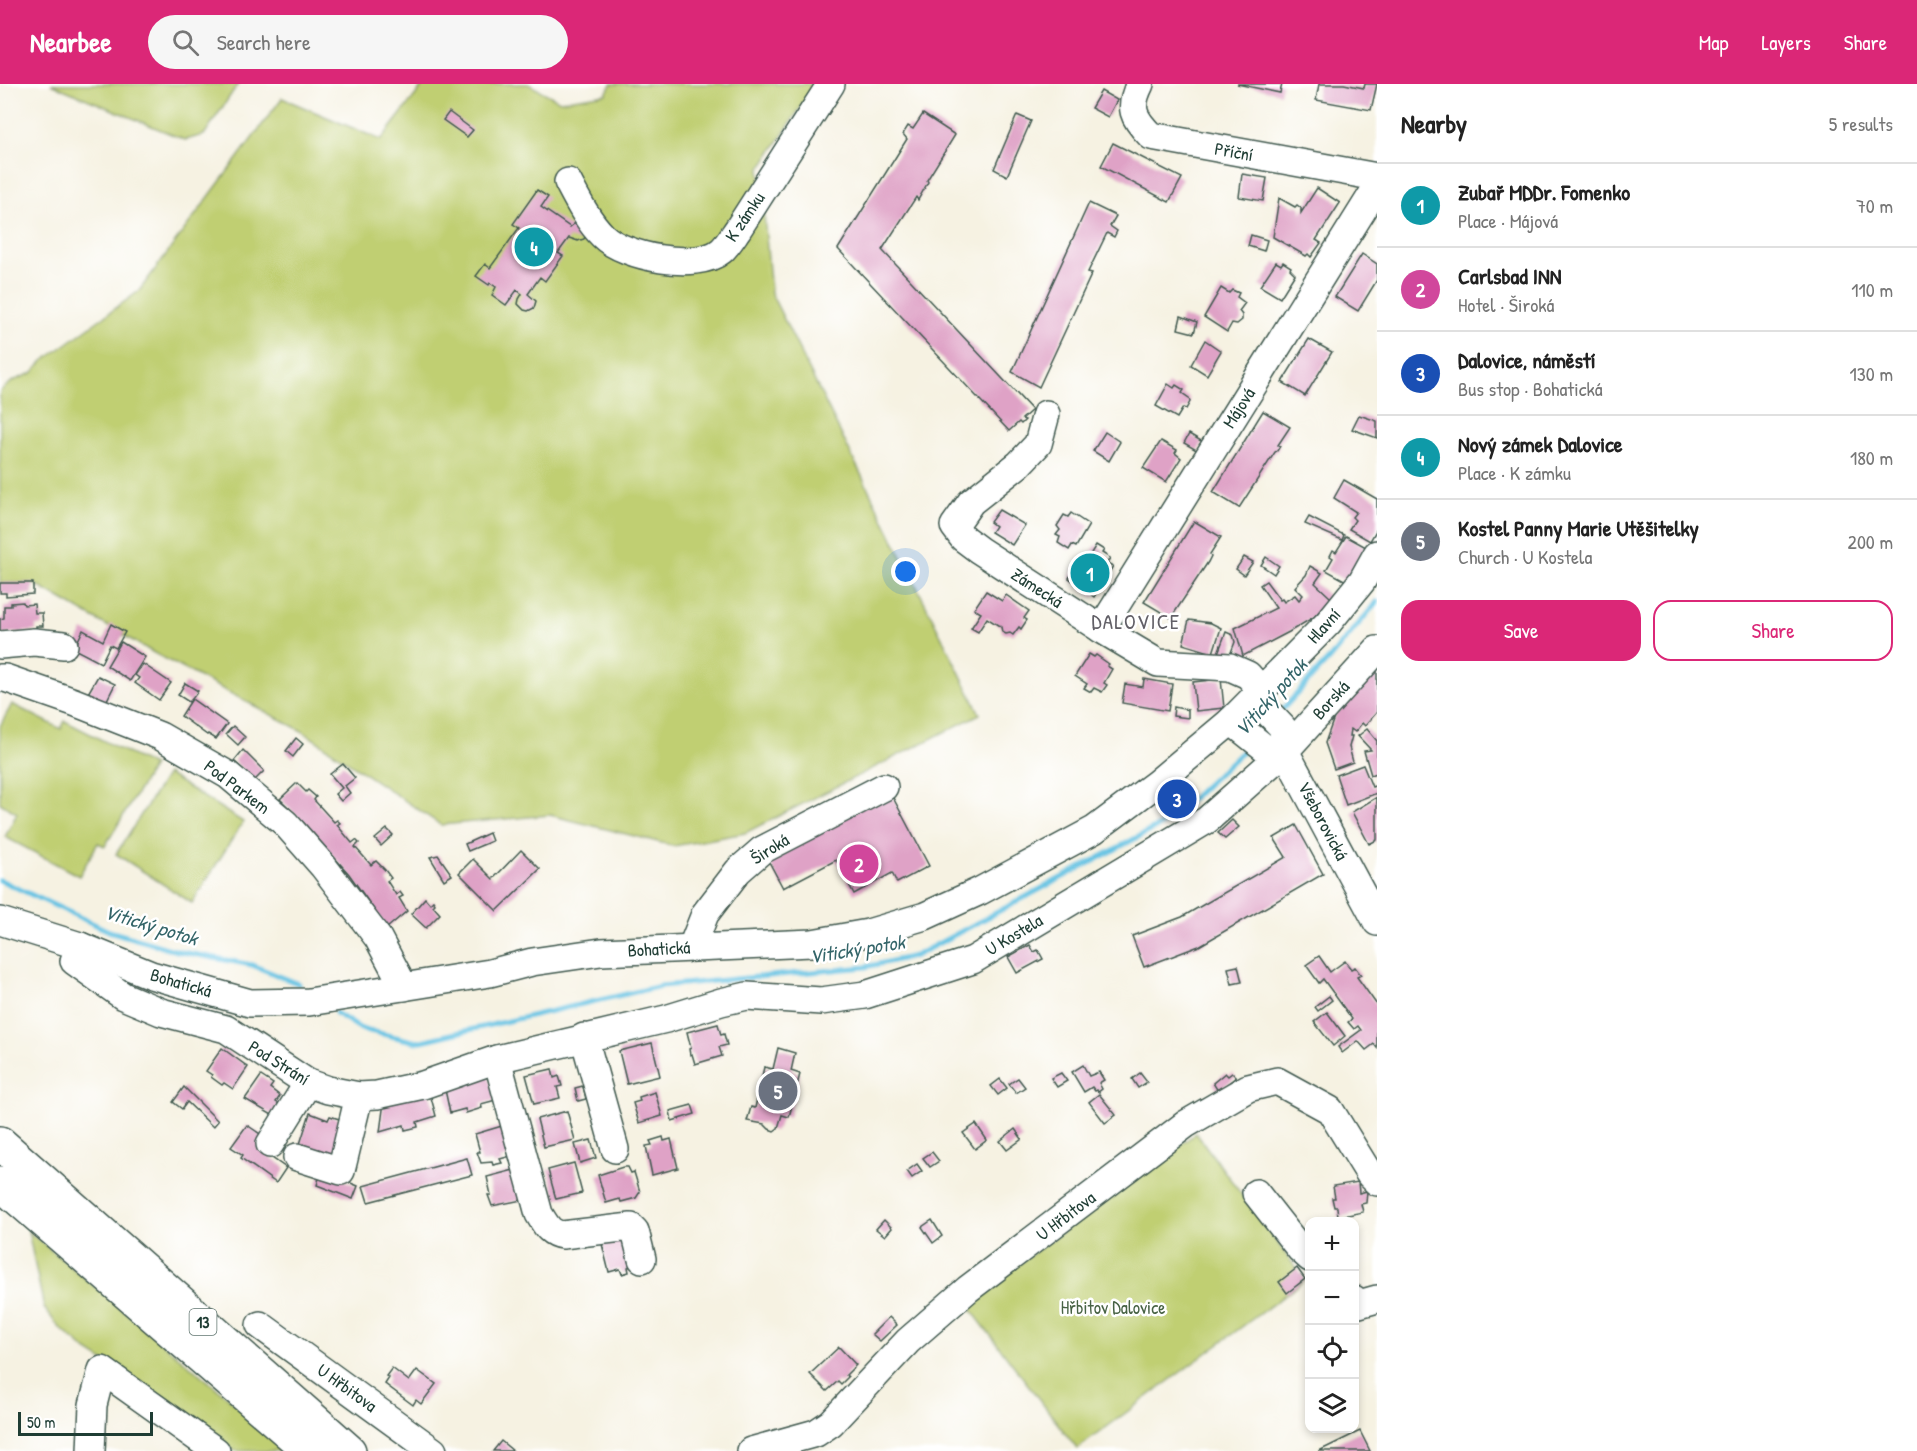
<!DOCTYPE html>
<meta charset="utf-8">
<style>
body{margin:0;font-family:"Patrick Hand",sans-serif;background:#f6f6f6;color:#222}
.controls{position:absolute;right:18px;bottom:18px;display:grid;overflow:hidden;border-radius:12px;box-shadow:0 3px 9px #0003}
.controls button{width:54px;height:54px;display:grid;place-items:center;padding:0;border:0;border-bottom:2px solid #e0e0e0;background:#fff;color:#222;font:30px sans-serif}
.scale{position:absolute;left:18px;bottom:15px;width:135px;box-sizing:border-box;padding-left:6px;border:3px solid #1f3d34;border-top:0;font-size:16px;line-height:21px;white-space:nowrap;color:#1f3d34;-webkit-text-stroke:4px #fff;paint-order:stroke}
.you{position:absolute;left:906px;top:488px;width:21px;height:21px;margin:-15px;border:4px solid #fff;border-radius:50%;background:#1a73e8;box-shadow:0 0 0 9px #1a73e833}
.badge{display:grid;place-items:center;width:39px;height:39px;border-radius:50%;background:#db2777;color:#fff;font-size:20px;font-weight:700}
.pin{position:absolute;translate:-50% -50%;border:3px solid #fff;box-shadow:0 2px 6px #0006}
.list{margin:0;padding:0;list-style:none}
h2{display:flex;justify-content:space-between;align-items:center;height:78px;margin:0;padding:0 24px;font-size:26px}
h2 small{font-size:20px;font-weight:400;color:#767676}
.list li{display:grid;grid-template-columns:39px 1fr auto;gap:18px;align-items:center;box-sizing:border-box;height:84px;padding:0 24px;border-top:2px solid #e0e0e0}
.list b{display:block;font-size:22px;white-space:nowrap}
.list p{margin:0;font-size:20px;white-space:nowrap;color:#767676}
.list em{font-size:20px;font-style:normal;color:#767676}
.actions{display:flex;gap:12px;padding:18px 24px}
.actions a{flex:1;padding:14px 0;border:2px solid #db2777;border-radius:18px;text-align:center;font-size:21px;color:#db2777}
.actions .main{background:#db2777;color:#fff}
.icon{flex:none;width:33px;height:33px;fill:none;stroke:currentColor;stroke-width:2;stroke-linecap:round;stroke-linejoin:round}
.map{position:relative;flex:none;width:1377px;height:1367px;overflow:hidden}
header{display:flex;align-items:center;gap:36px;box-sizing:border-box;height:84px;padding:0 30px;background:#db2777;color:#fff}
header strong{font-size:28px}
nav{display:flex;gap:33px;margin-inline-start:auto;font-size:21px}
.search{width:420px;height:54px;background:#f6f6f6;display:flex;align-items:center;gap:15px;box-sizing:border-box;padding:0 21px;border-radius:33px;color:#767676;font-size:22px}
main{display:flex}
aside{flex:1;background:#fff}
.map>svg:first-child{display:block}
.green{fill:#c0cf72;stroke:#708653;stroke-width:1.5}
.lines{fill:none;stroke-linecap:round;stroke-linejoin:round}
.stream{stroke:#65c3e3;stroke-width:5}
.building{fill:#dfa2c6}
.minor-casing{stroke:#3f584e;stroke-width:30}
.highway-casing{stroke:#3f584e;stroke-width:36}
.minor{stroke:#fff;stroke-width:27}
.highway{stroke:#fff;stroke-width:33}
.labels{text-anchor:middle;stroke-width:5;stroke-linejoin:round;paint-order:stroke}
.shield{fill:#fff;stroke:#627771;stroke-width:1.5}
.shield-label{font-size:16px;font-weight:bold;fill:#1f3d34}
.street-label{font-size:18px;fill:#1f3d34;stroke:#fff}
.park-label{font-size:18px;fill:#476244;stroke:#fff}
.water-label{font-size:20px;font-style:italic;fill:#346569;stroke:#fff}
.quarter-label{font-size:21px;letter-spacing:1.5px;fill:#626067;stroke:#fff}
</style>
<header>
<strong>Nearbee</strong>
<div class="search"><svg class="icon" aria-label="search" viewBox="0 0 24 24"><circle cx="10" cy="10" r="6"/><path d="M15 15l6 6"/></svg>Search here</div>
<nav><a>Map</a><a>Layers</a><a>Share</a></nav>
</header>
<main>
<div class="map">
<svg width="1377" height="1367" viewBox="0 0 1377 1367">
<rect width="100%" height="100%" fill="#fff"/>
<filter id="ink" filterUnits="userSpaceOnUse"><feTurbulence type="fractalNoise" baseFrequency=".0167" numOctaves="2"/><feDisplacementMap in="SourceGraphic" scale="12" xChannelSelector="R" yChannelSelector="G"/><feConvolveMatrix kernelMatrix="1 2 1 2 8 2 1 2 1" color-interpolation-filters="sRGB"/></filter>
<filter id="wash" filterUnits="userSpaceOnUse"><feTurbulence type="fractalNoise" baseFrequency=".008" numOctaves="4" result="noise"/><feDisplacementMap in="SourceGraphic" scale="24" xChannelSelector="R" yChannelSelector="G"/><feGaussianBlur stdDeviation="1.35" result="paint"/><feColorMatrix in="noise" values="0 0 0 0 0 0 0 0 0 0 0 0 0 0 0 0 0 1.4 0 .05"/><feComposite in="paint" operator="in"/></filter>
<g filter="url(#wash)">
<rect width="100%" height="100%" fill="#f6f2e2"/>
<g class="green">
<path d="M51 0H238L204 51 185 56Z"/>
<path d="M424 0H528L560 17 606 10 611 0H816L760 85 771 209 980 630 745 749 674 762 550 731 441 741 302 647 154 569 33 499H0V307L13 297 32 289 43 277 139 207 282 14 381 56Z"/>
<path d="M12 620 61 645 65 637 153 682 105 762 98 759 79 792 5 753 17 729 0 719V642Z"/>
<path d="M167 690 243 738 192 819 116 770Z"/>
<path d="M1196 1049 1305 1196 1077 1365 966 1219Z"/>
<path d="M28 1147 292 1367H235L152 1308 86 1266 59 1243 44 1224Z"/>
</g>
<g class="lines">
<g class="stream">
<path d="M1279 629 1330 574 1377 518"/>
<path d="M0 796 109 847 177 867 252 881 299 900"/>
<path d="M336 929 361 945 417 958 661 902 865 883 915 872 1168 737 1248 662"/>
</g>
</g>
<g id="blocks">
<g class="building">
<path d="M1237 0H1282L1280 9Z"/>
<path d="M1319 0H1344L1364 4 1365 0H1377L1371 26 1316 16Z"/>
<path d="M1101 7 1117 16 1108 33 1091 24Z"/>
<path d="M449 28 473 46 467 53 443 36Z"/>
<path d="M923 30 955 51 927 96 928 98 918 116 916 113 882 166 1032 326 1022 335 1025 336 1021 340 1019 338 1009 347 838 165 907 55 903 50 908 42 913 45Z"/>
<path d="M1017 31 1031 37 1007 92 994 85Z"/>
<path d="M1113 59 1182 94 1169 118 1101 82Z"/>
<path d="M1242 90 1267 94 1263 117 1239 113Z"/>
<path d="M1317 104 1340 119 1316 156 1321 159 1311 173 1308 170 1306 172 1273 153 1279 114 1295 123 1297 121 1301 124V129Z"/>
<path d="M537 106 548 113 541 123 570 143 574 140H580L586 150 584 155 578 157 569 154 558 169 563 172 545 197 540 193 528 210 536 217 534 224 528 227 524 226 518 220 519 215 522 210 517 206 506 221 492 211 496 203 490 199 489 201 476 192 485 180 490 184 519 144 513 140Z"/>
<path d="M1089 119 1116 132 1110 142 1117 147 1114 153 1107 149 1088 188 1092 189 1039 303 1012 288Z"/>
<path d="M1251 151 1267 156 1264 167 1248 162Z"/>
<path d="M1362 170 1377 180V196L1358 227 1335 213Z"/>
<path d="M1276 178 1281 181 1283 178 1291 183 1290 185 1295 190 1280 214 1260 202Z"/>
<path d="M1221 204 1229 209 1232 206 1239 209 1237 213 1245 219 1239 227 1242 231V236L1237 240 1232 239 1227 248 1204 233Z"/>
<path d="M1181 232 1197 238 1194 249 1178 245Z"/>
<path d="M1309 255 1332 268 1305 312 1282 298Z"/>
<path d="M1205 256 1221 267 1207 291 1191 281Z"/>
<path d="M1168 300 1174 304 1176 301 1184 306 1182 309 1189 314 1190 318 1186 325 1183 324 1177 334 1156 322Z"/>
<path d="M1263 327 1290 343 1278 361 1280 362 1277 367 1275 368 1239 424 1213 408Z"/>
<path d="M1359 331 1377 337V354L1352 345Z"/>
<path d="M1105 348 1120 358 1109 377 1093 367Z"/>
<path d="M1189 350 1203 358 1198 367 1184 359Z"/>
<path d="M1161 357 1177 366 1175 369 1181 374 1166 398 1143 384Z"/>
<path d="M1344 396 1377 415V445L1370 457 1349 445 1355 436 1352 433 1356 428 1334 414Z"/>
<path d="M999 426 1025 441 1012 461 991 448 995 442 990 438Z"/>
<path d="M1071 429 1089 441 1076 463 1072 461 1069 466 1058 459 1060 453 1056 451 1060 446 1057 442 1064 431 1068 433Z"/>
<path d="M1309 433 1344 451 1342 456 1305 440Z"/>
<path d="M1194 437 1221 453 1210 470 1211 472 1208 478 1171 534 1144 518Z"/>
<path d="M1346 452 1366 463 1346 497 1326 486 1333 474 1330 472 1333 466 1336 468Z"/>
<path d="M1096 461 1104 466 1102 469 1110 474 1107 479 1113 482 1094 513 1069 494 1075 484 1080 487Z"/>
<path d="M1244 473 1253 478 1244 491 1236 485Z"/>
<path d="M1266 473 1279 482 1274 490 1261 481Z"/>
<path d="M1310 482 1322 489 1315 499 1331 514 1314 533 1289 548 1243 572 1235 544 1276 524 1260 501 1266 497 1280 516 1282 515 1284 518 1295 511 1299 516 1303 511 1295 503 1306 491Z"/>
<path d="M0 499H33V510L6 512V509H0Z"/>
<path d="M986 507 1002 517 1006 511 1029 527 1024 534 1027 536 1021 545 1019 543 1013 551 1010 549 1006 550 1002 548 1001 543 987 534 978 548 971 544 981 529 974 525Z"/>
<path d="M23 518 24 521 34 520 35 529H42L43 542H36V547L0 550V535L4 534V522H11V519Z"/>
<path d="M1189 536 1211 539 1221 544 1213 569 1183 560Z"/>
<path d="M111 540 125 548 116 564 110 561 101 579 74 565 83 546 103 557Z"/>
<path d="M1226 548 1233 551 1235 558 1230 571 1218 569Z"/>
<path d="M121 558 145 573 130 597 107 582Z"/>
<path d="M1089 570 1094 573 1096 571 1109 580 1107 582 1112 585 1104 599 1107 601 1102 608 1094 604 1091 608 1084 604 1087 600 1075 592Z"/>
<path d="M143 580 171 599 159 616 135 599 139 594 135 591Z"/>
<path d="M1377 586V628L1365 642 1362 639 1355 648 1351 645 1350 652H1352L1349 663 1353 678 1334 685 1325 659 1335 631Z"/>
<path d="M98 592 115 600 106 618 87 611Z"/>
<path d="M1144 595 1172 600 1168 627 1122 619 1125 600 1143 603Z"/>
<path d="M1221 595 1224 624 1196 627 1193 598Z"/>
<path d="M185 599 198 607 192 615 227 640 216 655 208 650 207 651 181 632 192 615 189 618 178 611Z"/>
<path d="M1174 623 1188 626V634L1173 632Z"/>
<path d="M233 642 245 653 238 661 226 650Z"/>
<path d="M1367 645 1377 657V689L1371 691 1364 667 1371 666 1358 652Z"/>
<path d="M296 654 303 660 293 673 286 667Z"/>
<path d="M243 666 264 687 254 697 234 677Z"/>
<path d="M343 680 355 694 345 702 350 709 341 717 335 710 342 704 330 690Z"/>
<path d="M1363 681 1372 703 1377 701V709L1346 721 1336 691Z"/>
<path d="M297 699 306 708 308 706 316 713 314 716 334 738 337 736 340 739 337 741 352 759 356 756 359 759 355 763 371 781 376 777 385 786 391 794 387 797 396 811 400 808 403 812 399 814 407 827 387 844 349 790 305 740 280 715Z"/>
<path d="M890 708 929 782 897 799 892 789 854 810 836 776 783 804 767 774Z"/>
<path d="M1377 713V756L1369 760 1352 728Z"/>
<path d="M1232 736 1239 743 1225 755 1218 749Z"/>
<path d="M1296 741 1323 790 1199 862 1144 883 1132 852 1182 833 1286 773 1274 754Z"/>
<path d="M387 745 393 751 381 762 375 755Z"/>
<path d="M489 749 492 757 468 767 465 760Z"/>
<path d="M521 766 540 785 497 827 459 789 473 775 493 795Z"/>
<path d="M438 771 452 791 444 796 430 773Z"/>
<path d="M425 814 430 820 433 817 435 820 433 822 440 830 426 844 411 830Z"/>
<path d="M1030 861 1034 868 1038 866 1043 875 1017 889 1008 873Z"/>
<path d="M1319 872 1330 888 1345 877 1351 885 1355 883 1361 891 1357 893 1377 921V964L1374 960 1366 966 1358 957 1342 969 1338 963 1361 946 1358 942 1354 945 1348 938 1352 935 1334 910 1323 895 1319 899 1306 881Z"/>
<path d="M1238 882 1242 898 1232 900 1228 884Z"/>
<path d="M1329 912 1332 916 1318 927 1315 923Z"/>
<path d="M1327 928 1345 952 1333 962 1314 938Z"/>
<path d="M718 940 721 951 724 950 727 961 719 963 722 972 695 980 692 970 690 971 689 965 691 964 687 948Z"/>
<path d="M652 959 660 992 627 1000 619 967Z"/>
<path d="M222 964 248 983 233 1005 224 999 222 1001 211 993 212 991 206 987Z"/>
<path d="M778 964 795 969 791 987 800 990 789 1033 782 1031 778 1044 774 1047 769 1045 764 1040 747 1037 751 1023 755 1024 764 983 773 985Z"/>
<path d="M1083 981 1089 992 1099 988 1104 996 1099 999 1102 1005 1098 1008 1097 1006 1095 1007 1092 1003 1084 1008 1072 988Z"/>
<path d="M552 985 554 994 559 992 562 1002 557 1003 560 1014 534 1020 526 991Z"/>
<path d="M1061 989 1067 997 1057 1003 1051 994Z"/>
<path d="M1140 989 1147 998 1138 1004 1132 995Z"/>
<path d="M1225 989 1228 992 1232 989 1236 993 1218 1007 1213 999Z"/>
<path d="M488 990 496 1016 481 1020 482 1024 466 1029 465 1025 450 1029 444 1001Z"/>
<path d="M261 992 273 1000 270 1004 280 1012 276 1018 279 1020 272 1031 245 1015Z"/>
<path d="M1018 994 1025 1003 1016 1009 1009 1000Z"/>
<path d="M1000 995 1007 1004 998 1011 991 1002Z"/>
<path d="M583 1002 586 1015 578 1017 575 1004Z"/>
<path d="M184 1003 218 1037 213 1043 187 1018 182 1025 173 1018Z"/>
<path d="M429 1006 436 1032 417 1038 418 1043 405 1046 404 1041 380 1048 384 1018Z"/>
<path d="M655 1008 662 1032 639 1039 633 1019 640 1017 639 1013Z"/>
<path d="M1099 1010 1116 1031 1105 1039 1089 1018Z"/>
<path d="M692 1021 695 1030 672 1037 670 1027Z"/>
<path d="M567 1027 575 1056 544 1063 537 1035Z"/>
<path d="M310 1029 328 1036 330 1032 345 1037 334 1072 300 1060Z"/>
<path d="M976 1040 987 1056 975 1065 963 1049Z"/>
<path d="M247 1041 266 1054 258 1064 286 1084 276 1099 241 1074 243 1071 231 1063Z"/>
<path d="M502 1042 511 1072 500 1075 502 1079 493 1081 492 1078 481 1079 477 1068H480L475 1050Z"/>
<path d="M1015 1045 1022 1055 1007 1066 1000 1057Z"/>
<path d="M663 1053 664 1057 671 1055 678 1084 652 1091 646 1062 652 1061 650 1057Z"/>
<path d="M591 1056 596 1074 580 1079 575 1060Z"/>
<path d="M932 1068 939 1077 930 1083 923 1074Z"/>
<path d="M467 1074 472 1091 368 1118 363 1102Z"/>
<path d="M574 1079 582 1109 556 1115 548 1086Z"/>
<path d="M917 1080 922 1087 912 1094 907 1087Z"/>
<path d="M623 1083H628L631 1089 634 1088 640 1108 636 1114 621 1118 620 1115 606 1119 598 1091Z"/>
<path d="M514 1086 522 1116 492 1122 488 1111H491L487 1093Z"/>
<path d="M321 1087 358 1102 353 1115 317 1101Z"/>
<path d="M1358 1098 1359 1109 1367 1107 1366 1119 1361 1120 1363 1128 1338 1133 1337 1123H1334L1332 1114H1335L1333 1102Z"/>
<path d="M884 1136 892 1144 885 1152 876 1145Z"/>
<path d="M932 1136 942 1152 933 1159 922 1143Z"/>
<path d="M627 1152 632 1182 628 1183 629 1188 622 1190 620 1185 609 1188 602 1160Z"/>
<path d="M1297 1184 1305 1195 1287 1209 1279 1198Z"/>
<path d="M889 1233 897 1241 880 1257 872 1250Z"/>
<path d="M839 1263 856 1281 846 1291 848 1293 841 1300 838 1297 827 1307 810 1290Z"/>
<path d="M392 1284 409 1297 417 1286 436 1300 421 1320 416 1316 413 1321 385 1300 389 1294 386 1292Z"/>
<path d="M1360 1347 1370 1367H1319Z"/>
<path d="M501 1357 513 1367H493Z"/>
</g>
</g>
</g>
<g filter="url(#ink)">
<use href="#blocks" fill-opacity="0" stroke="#3f584e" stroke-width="1.5"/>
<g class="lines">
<g class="minor-casing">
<g id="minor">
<path d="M1140 0C1128 24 1133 34 1151 52L1377 93"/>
<path d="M568 98C578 117 588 137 603 152 624 173 697 187 721 167 727 162 733 152 738 145L831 0"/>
<path d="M1046 330 1038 360 1019 380 971 418 954 442 963 454 979 466 1101 545 1158 579 1230 583 1248 591 1261 606"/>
<path d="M1101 545 1377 103"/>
<path d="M0 561 34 558 64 561"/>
<path d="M0 594H5L74 618 160 652 228 691 285 739 323 782 378 854 404 903"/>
<path d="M1261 606 1264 624 1283 644 1285 667 1377 838"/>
<path d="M1231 637 1265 664 1285 667"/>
<path d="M0 837 80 862 151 891 250 919 309 918 490 889 532 878 601 868 812 859 868 849 925 832 980 807 1094 746 1157 699 1231 637 1328 539 1362 497 1377 470"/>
<path d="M80 862 74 877 123 912 161 928 226 945 308 999 328 1006 359 1012 377 1011 423 1001 497 975 666 935 721 918 747 912 821 917 865 911 973 876 1207 736 1285 667 1377 566"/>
<path d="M692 863 705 830 738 787 762 766 884 703"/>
<path d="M584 953 615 1065"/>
<path d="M497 975 539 1130C546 1141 549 1149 562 1151L631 1143 635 1147 642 1175"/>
<path d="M270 1060 308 999"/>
<path d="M297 1073 341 1087 359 1012"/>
<path d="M1256 1109 1300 1165 1310 1174"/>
<path d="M1354 1215 1359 1220 1377 1215"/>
<path d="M260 1241 433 1367"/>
<path d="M91 1367 93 1321 102 1286 216 1367"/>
<path d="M751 1367 816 1349 831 1339 908 1257 968 1205 1186 1040 1248 1004 1277 997 1330 1026 1370 1091 1377 1098"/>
</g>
</g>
<g class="highway-casing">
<g id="highway">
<path d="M0 1059 349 1367"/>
<path d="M0 1099 310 1367"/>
</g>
</g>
<use href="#minor" class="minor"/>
<use href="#highway" class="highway"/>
</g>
</g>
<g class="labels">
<rect class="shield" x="189.5" y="1225" width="27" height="26" rx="4.5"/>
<g class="shield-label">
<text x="203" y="1244">13</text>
</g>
<g class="street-label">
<text transform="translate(1234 68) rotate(10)" y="6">Příční</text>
<text transform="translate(745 133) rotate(-56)" y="6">K zámku</text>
<text transform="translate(1239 324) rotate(-58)" y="6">Májová</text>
<text transform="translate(1037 504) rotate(33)" y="6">Zámecká</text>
<text transform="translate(1324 542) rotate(-48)" y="6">Hlavní</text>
<text transform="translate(1331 616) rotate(-48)" y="6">Borská</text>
<text transform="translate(237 703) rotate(37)" y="6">Pod Parkem</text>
<text transform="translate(1323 737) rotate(62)" y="6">Všeborovická</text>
<text transform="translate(770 765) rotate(-32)" y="6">Široká</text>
<text transform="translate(1014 851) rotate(-31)" y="6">U Kostela</text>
<text transform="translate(659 865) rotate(-3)" y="6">Bohatická</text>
<text transform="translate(181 899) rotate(16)" y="6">Bohatická</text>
<text transform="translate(279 979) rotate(32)" y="6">Pod Strání</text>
<text transform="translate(1066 1132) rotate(-37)" y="6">U Hřbitova</text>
<text transform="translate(347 1304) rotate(36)" y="6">U Hřbitova</text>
</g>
<g class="park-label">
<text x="1113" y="1230">Hřbitov Dalovice</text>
</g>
<g class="water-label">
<text transform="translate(1271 613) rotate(-48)" y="7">Vitický potok</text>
<text transform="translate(151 841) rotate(17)" y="7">Vitický potok</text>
<text transform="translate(857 865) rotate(-9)" y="7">Vitický potok</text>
</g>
<g class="quarter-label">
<text x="1136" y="545">DALOVICE</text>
</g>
</g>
</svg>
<div class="controls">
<button>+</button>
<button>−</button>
<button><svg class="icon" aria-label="locate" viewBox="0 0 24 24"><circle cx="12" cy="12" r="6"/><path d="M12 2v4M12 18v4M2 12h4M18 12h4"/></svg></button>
<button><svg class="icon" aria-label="layers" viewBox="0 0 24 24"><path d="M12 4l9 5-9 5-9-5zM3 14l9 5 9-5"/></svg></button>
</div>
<div class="scale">50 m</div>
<div class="you"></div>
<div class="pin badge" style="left:1090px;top:489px;background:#0f9aa8">1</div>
<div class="pin badge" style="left:859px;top:780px;background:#d1479c">2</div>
<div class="pin badge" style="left:1177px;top:715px;background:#1a4fb4">3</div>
<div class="pin badge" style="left:534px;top:163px;background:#0f9aa8">4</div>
<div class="pin badge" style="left:778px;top:1007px;background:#6b7280">5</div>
</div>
<aside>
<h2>Nearby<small>5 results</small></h2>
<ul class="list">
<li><span class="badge" style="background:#0f9aa8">1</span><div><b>Zubař MDDr. Fomenko</b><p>Place · Májová</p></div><em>70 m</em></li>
<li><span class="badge" style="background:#d1479c">2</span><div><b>Carlsbad INN</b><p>Hotel · Široká</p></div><em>110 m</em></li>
<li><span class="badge" style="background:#1a4fb4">3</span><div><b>Dalovice, náměstí</b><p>Bus stop · Bohatická</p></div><em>130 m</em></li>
<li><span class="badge" style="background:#0f9aa8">4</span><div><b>Nový zámek Dalovice</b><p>Place · K zámku</p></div><em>180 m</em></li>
<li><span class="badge" style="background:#6b7280">5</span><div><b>Kostel Panny Marie Utěšitelky</b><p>Church · U Kostela</p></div><em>200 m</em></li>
</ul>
<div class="actions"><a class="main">Save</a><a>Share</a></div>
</aside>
</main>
